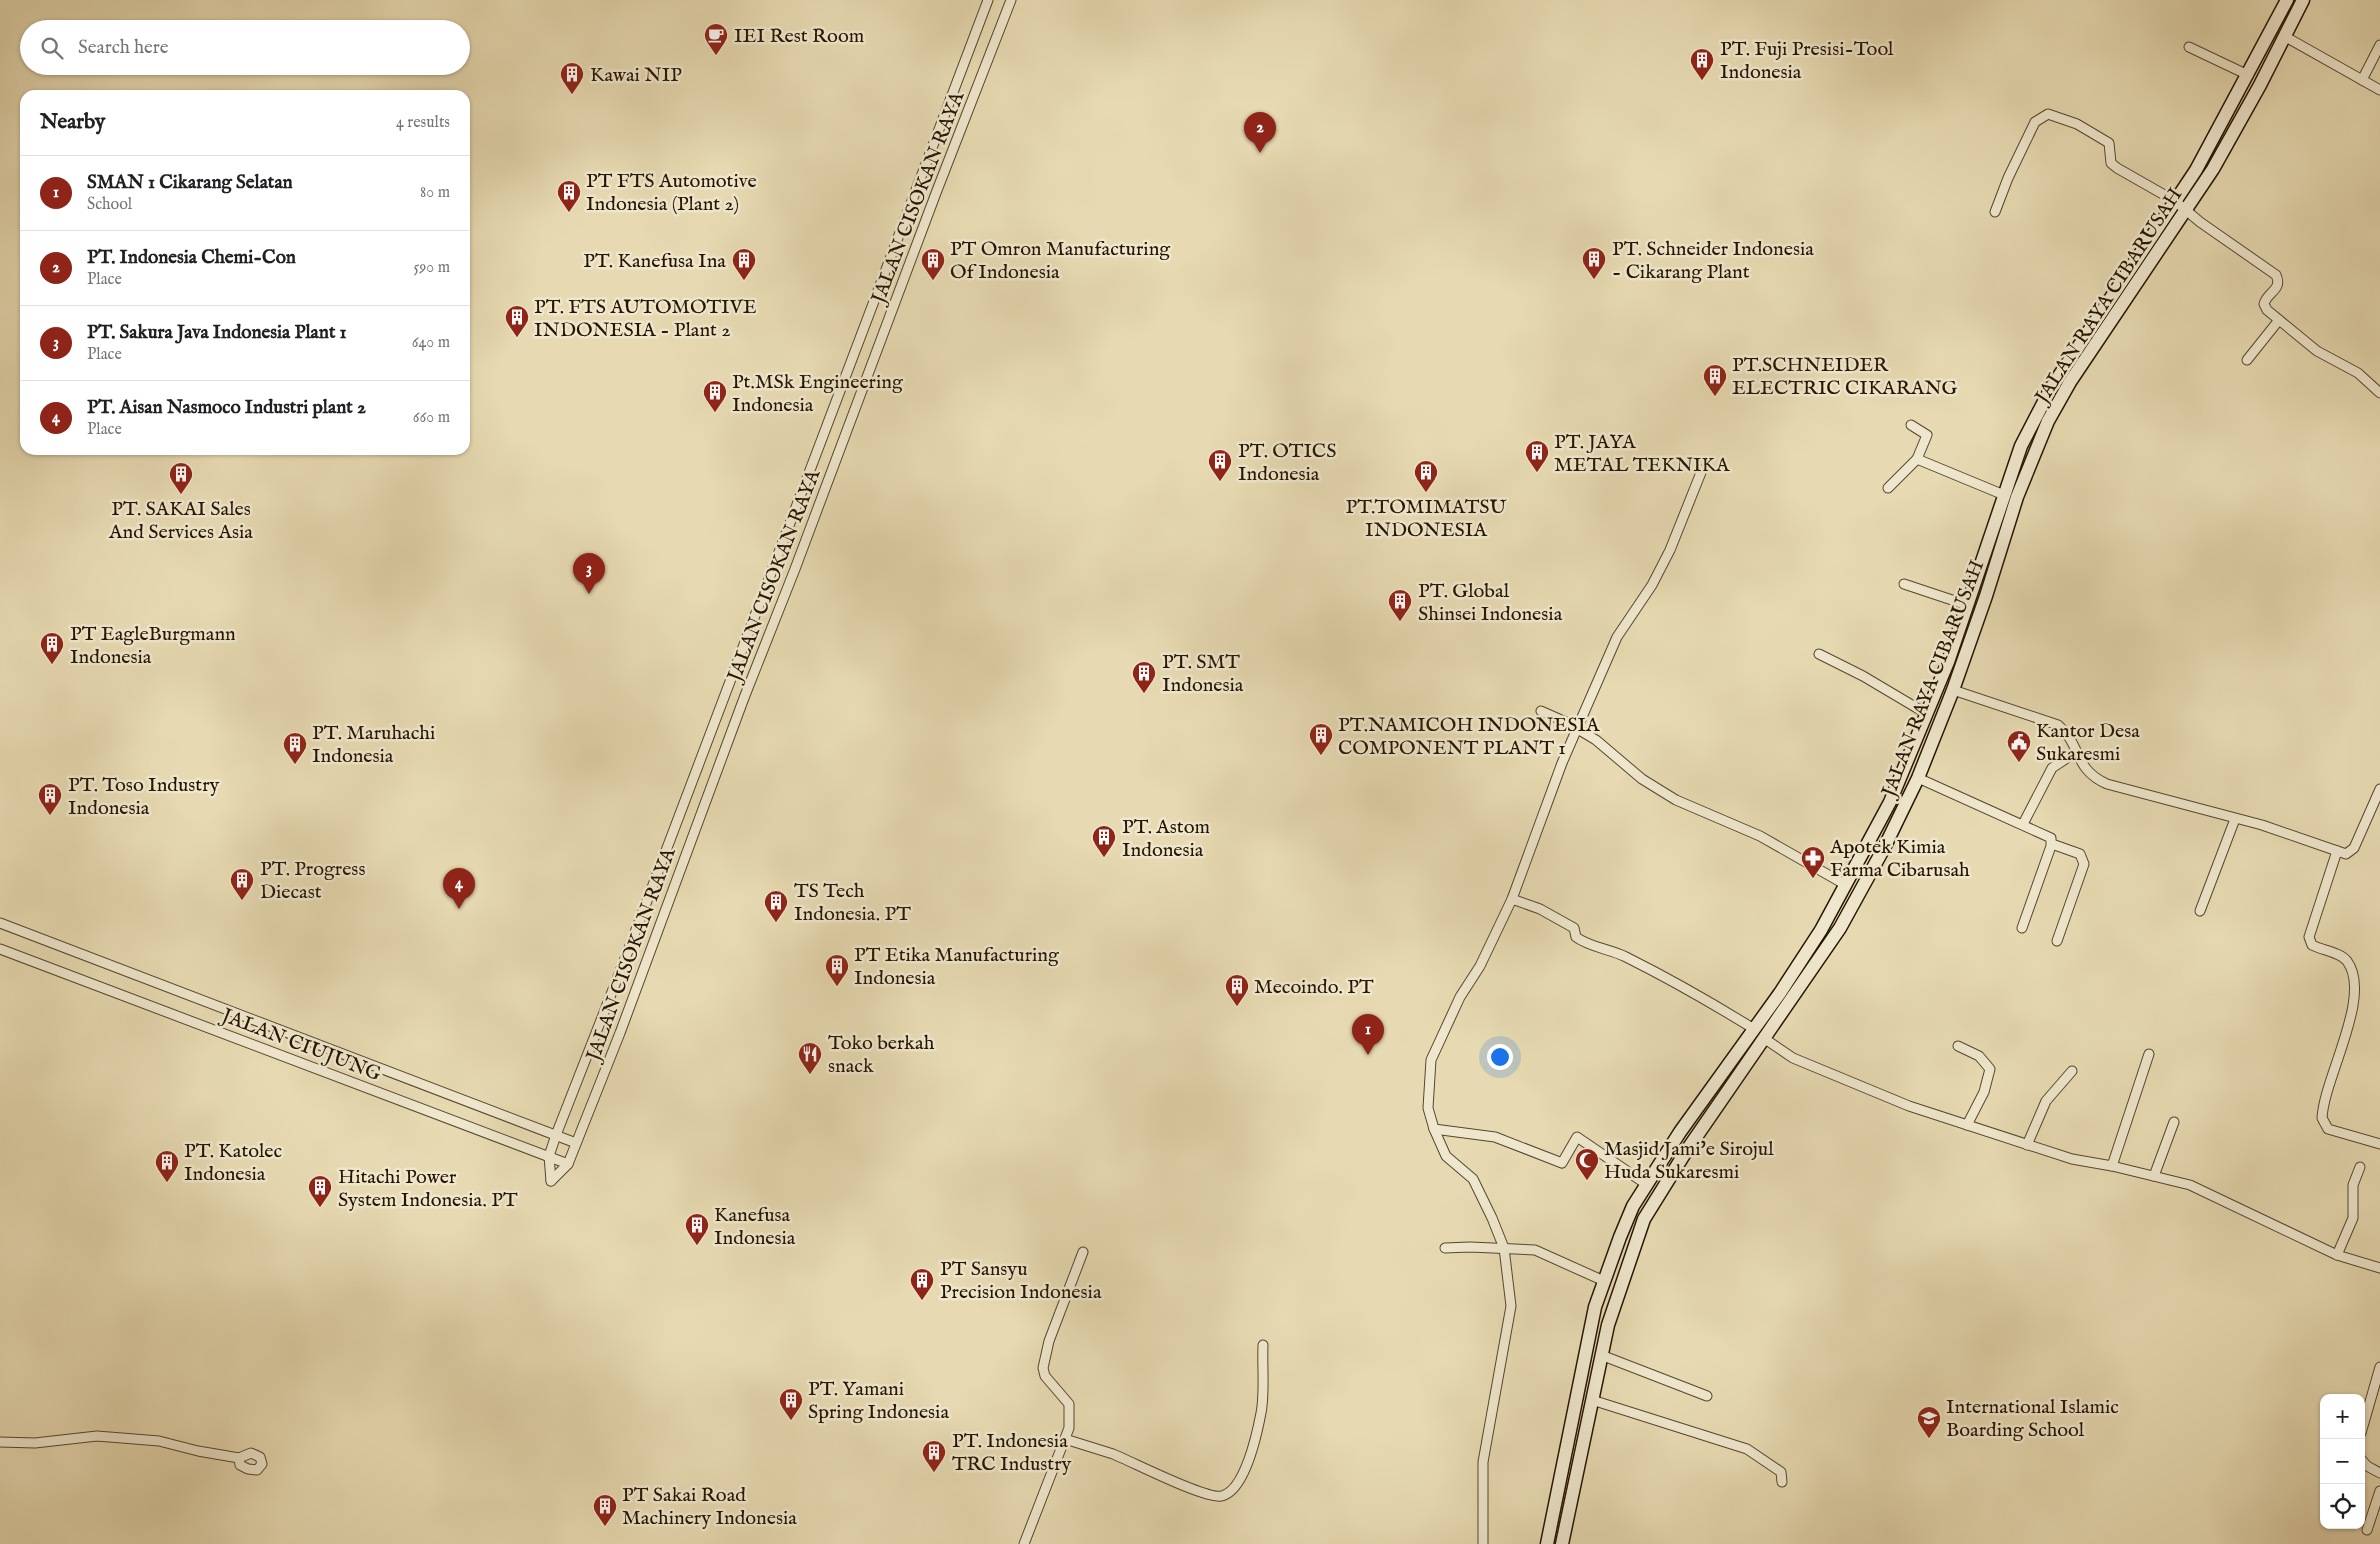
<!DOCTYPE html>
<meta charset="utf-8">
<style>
body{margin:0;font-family:"IM FELL English",serif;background:#f2f2f2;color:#202124}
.controls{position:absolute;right:15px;bottom:15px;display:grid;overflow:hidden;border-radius:10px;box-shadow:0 1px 4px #0004}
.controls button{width:45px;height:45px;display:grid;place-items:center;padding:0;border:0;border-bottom:1px solid #e0e0e0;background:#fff;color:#202124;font:25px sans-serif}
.you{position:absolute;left:1499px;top:1056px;width:18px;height:18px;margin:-12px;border:4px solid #fff;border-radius:50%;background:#1a73e8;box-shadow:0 0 0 8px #1a73e833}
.badge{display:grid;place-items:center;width:32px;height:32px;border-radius:50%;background:#8f2418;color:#fff;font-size:16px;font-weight:700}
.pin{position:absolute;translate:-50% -41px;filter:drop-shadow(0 1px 2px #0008)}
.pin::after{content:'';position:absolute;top:26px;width:18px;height:15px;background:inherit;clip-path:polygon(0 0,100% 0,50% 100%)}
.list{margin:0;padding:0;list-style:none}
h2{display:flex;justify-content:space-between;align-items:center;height:65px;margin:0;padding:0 20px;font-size:21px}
h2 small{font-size:16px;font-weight:400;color:#757577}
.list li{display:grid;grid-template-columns:32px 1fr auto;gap:15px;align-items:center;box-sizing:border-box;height:75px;padding:0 20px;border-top:1px solid #e0e0e0}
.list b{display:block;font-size:19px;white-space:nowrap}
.list p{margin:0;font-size:16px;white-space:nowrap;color:#757577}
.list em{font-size:16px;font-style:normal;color:#757577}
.icon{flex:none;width:28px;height:28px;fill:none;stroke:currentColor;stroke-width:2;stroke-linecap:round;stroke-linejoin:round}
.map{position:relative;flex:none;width:2380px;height:1544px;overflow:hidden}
.search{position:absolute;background:#fff;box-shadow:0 1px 4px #0004;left:20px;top:20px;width:450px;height:55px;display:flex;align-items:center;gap:12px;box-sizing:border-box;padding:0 18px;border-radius:28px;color:#757577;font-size:19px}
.panel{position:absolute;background:#fff;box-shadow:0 1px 4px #0004;left:20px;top:90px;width:450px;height:365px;border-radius:15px}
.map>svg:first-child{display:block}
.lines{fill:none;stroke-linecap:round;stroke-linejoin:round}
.street-casing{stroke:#56462d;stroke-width:11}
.secondary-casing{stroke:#261401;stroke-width:15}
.street{stroke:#efe7cd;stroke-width:9}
.secondary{stroke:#efe7cd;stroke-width:12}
.labels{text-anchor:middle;stroke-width:5;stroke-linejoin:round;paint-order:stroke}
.poi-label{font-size:20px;fill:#261401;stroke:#efe7cd;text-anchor:start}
.street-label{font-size:20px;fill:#261401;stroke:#efe7cd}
</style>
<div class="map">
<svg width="2380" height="1544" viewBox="0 0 2380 1544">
<rect width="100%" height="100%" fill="#e7dab2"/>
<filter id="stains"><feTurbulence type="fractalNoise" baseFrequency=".004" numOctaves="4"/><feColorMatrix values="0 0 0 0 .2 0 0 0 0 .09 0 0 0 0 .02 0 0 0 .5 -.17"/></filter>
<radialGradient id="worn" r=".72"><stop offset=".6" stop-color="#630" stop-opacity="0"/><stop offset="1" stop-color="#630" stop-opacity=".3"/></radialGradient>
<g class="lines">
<g class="street-casing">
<g id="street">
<path d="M2284 36 2380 90"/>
<path d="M2189 47 2248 75"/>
<path d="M2362 80 2380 45"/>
<path d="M1995 212 2008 178 2035 122 2048 114 2077 124 2109 143 2111 163 2117 168 2175 201 2200 222 2276 275C2283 290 2267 292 2264 304L2267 310 2317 351 2358 373 2380 393"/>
<path d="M2247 360 2279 320"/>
<path d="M1911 425 1927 435 1917 459 2004 495"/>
<path d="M1888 488 1917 459"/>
<path d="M1904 584 1967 605"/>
<path d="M1819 654 1863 676 1927 714"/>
<path d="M1953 690 2058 725C2082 745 2073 769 2107 784L2262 825 2346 854 2354 848 2380 789"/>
<path d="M1541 711 1566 722 1596 740 1642 779 1676 800 1760 836 1846 885"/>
<path d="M1918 778 2051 838V846L2022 928"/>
<path d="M2023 824 2052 768 2076 752"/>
<path d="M2052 844 2080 854 2084 864 2057 941"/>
<path d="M2337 851 2309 937 2312 945C2321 950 2340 952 2347 961 2373 996 2324 1077 2322 1118L2328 1129 2380 1144"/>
<path d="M1512 899 1540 909 1574 928 1576 937C1589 947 1610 949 1626 957 1670 979 1712 1003 1754 1029"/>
<path d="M2200 911 2235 819"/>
<path d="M0 923 576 1143"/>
<path d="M0 949 568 1164"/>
<path d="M1765 1039 1793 1058 1909 1106 2072 1159 2112 1166 2190 1185 2337 1255 2380 1268"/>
<path d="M1958 1046 1979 1056 1990 1069 1984 1092 1967 1125"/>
<path d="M1434 1129 1495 1137 1562 1163 1577 1137 1646 1184"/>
<path d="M2027 1145 2046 1101 2072 1071"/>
<path d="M2112 1166 2149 1054"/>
<path d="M2154 1176 2174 1122"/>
<path d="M551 1181 568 1164 620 1033 744 698 795 569 936 193 1011 0"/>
<path d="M551 1181 549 1156 556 1135 628 951 988 0"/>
<path d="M1445 1248 1470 1247 1535 1250 1604 1281"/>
<path d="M2337 1255 2353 1218V1185L2360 1167"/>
<path d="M1601 1355 1707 1396"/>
<path d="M1592 1400 1747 1449 1781 1472 1782 1482"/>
<path d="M2361 1433 2380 1367"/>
<path d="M1065 1439C1081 1444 1097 1449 1113 1454 1133 1462 1206 1500 1222 1496 1245 1490 1257 1434 1261 1413 1265 1392 1262 1367 1263 1345"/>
<path d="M0 1442 35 1443 97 1436 159 1441 198 1451 239 1458 251 1453 260 1457 262 1464 257 1470 248 1469 240 1465 239 1458"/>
<path d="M2361 1459 2367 1466 2380 1473"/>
<path d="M2367 1530 2380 1491"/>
<path d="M1024 1544 1069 1428V1404L1045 1376 1043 1368 1049 1341 1083 1252"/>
<path d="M1483 1544V1462L1511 1306 1504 1248 1492 1218 1473 1179 1446 1156 1434 1129 1428 1108 1431 1060 1460 997 1480 966 1512 899 1562 763 1617 637 1652 585 1670 550 1702 470"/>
</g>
</g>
<g class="secondary-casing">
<g id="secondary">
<path d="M1547 1544 1595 1307 1620 1237 1633 1206 1680 1132 1780 993 1821 930 1890 802 1948 662 2021 446 2051 388 2196 170 2287 0"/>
<path d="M1562 1544 1608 1325 1644 1219 1685 1153 1840 928 1884 848 1918 778 1953 690 1986 596 2017 497 2048 421 2070 382 2213 169 2260 85 2303 0"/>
</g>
</g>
<use href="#street" class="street"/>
<use href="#secondary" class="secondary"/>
</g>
<defs>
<g id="cafe-pin" transform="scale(1.25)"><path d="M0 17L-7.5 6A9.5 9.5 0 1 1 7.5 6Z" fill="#8f2418" stroke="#efe7cd"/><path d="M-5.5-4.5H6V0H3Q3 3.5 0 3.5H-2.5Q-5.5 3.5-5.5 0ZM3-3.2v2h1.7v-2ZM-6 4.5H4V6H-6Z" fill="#fff"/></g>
<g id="building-pin" transform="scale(1.25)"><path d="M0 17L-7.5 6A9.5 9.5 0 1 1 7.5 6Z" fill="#8f2418" stroke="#efe7cd"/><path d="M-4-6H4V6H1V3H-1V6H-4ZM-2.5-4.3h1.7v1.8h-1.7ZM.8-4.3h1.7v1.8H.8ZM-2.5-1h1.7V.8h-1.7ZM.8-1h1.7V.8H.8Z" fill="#fff"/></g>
<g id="civic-pin" transform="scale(1.25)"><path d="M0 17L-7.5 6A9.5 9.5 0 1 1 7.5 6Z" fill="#8f2418" stroke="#efe7cd"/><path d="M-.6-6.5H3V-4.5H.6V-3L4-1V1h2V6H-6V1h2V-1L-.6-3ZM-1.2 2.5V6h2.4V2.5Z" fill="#fff"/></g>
<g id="pharmacy-pin" transform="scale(1.25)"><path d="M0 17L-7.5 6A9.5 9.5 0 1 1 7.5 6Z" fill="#8f2418" stroke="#efe7cd"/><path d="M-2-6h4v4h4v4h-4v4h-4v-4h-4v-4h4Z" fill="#fff"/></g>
<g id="restaurant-pin" transform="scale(1.25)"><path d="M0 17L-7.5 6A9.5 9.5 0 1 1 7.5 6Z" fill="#8f2418" stroke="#efe7cd"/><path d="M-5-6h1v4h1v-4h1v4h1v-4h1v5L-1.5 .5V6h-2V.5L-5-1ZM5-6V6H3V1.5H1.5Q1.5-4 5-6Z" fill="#fff"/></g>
<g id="mosque-pin" transform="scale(1.25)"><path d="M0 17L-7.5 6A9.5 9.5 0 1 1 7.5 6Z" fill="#8f2418" stroke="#efe7cd"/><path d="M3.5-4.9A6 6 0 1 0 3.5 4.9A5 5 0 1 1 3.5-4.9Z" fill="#fff"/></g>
<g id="school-pin" transform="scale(1.25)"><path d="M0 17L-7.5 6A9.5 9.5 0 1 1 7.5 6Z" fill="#8f2418" stroke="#efe7cd"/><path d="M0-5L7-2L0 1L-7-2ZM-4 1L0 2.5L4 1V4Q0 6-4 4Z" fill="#fff"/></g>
</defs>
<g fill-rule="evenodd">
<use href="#cafe-pin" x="716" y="35"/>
<use href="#building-pin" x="1702" y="60"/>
<use href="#building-pin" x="572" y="74"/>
<use href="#building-pin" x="569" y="192"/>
<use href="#building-pin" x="1594" y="259"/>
<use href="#building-pin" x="744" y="260"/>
<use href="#building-pin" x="933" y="260"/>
<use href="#building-pin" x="517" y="317"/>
<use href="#building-pin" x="1715" y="376"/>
<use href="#building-pin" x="715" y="392"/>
<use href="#building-pin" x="1537" y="452"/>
<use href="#building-pin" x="1220" y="461"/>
<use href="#building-pin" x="1426" y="472"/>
<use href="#building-pin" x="181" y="474"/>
<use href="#building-pin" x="1400" y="601"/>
<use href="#building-pin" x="52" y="644"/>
<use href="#building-pin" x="1144" y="673"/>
<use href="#building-pin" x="1321" y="735"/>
<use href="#civic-pin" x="2019" y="742"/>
<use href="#building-pin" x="295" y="744"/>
<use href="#building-pin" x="50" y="795"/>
<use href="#building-pin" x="1104" y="837"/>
<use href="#pharmacy-pin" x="1813" y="858"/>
<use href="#building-pin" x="242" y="880"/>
<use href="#building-pin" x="776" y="902"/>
<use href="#building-pin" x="837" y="966"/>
<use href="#building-pin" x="1237" y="986"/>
<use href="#restaurant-pin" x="810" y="1054"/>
<use href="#mosque-pin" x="1587" y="1160"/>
<use href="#building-pin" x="167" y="1162"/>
<use href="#building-pin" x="320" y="1187"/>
<use href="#building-pin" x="697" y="1225"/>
<use href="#building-pin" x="922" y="1280"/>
<use href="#building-pin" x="791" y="1400"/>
<use href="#school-pin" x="1929" y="1418"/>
<use href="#building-pin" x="934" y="1452"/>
<use href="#building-pin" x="605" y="1506"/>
</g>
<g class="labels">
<g class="poi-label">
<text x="734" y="42">IEI Rest Room</text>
<text x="1720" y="55">PT. Fuji Presisi-Tool<tspan x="1720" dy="23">Indonesia</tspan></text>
<text x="590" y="81">Kawai NIP</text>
<text x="586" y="187">PT FTS Automotive<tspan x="586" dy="23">Indonesia (Plant 2)</tspan></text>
<text x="950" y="255">PT Omron Manufacturing<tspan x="950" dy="23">Of Indonesia</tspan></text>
<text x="1612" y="255">PT. Schneider Indonesia<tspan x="1612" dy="23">- Cikarang Plant</tspan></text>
<text x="726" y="267" text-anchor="end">PT. Kanefusa Ina</text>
<text x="534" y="313">PT. FTS AUTOMOTIVE<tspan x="534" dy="23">INDONESIA - Plant 2</tspan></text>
<text x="1732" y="371">PT.SCHNEIDER<tspan x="1732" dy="23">ELECTRIC CIKARANG</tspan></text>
<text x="732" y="388">Pt.MSk Engineering<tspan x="732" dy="23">Indonesia</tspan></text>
<text x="1554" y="448">PT. JAYA<tspan x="1554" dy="23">METAL TEKNIKA</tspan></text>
<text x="1238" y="457">PT. OTICS<tspan x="1238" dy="23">Indonesia</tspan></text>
<text x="1426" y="513" text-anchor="middle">PT.TOMIMATSU<tspan x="1426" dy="23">INDONESIA</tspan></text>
<text x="181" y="515" text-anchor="middle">PT. SAKAI Sales<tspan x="181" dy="23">And Services Asia</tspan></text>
<text x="1418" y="597">PT. Global<tspan x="1418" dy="23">Shinsei Indonesia</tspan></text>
<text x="70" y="640">PT EagleBurgmann<tspan x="70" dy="23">Indonesia</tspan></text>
<text x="1162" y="668">PT. SMT<tspan x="1162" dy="23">Indonesia</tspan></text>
<text x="1338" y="731">PT.NAMICOH INDONESIA<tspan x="1338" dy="23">COMPONENT PLANT 1</tspan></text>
<text x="2036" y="737">Kantor Desa<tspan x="2036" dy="23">Sukaresmi</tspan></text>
<text x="312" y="739">PT. Maruhachi<tspan x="312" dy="23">Indonesia</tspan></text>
<text x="68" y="791">PT. Toso Industry<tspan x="68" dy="23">Indonesia</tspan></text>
<text x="1122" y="833">PT. Astom<tspan x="1122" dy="23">Indonesia</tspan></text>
<text x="1830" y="853">Apotek Kimia<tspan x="1830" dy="23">Farma Cibarusah</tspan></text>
<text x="260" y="875">PT. Progress<tspan x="260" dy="23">Diecast</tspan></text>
<text x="794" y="897">TS Tech<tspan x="794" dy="23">Indonesia. PT</tspan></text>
<text x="854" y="961">PT Etika Manufacturing<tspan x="854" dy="23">Indonesia</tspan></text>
<text x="1254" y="993">Mecoindo. PT</text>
<text x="828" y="1049">Toko berkah<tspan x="828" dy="23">snack</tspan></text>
<text x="1604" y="1155">Masjid Jami'e Sirojul<tspan x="1604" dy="23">Huda Sukaresmi</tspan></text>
<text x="184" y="1157">PT. Katolec<tspan x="184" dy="23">Indonesia</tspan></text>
<text x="338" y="1183">Hitachi Power<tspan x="338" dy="23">System Indonesia. PT</tspan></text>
<text x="714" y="1221">Kanefusa<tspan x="714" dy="23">Indonesia</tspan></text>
<text x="940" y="1275">PT Sansyu<tspan x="940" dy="23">Precision Indonesia</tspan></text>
<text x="808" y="1395">PT. Yamani<tspan x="808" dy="23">Spring Indonesia</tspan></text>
<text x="1946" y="1413">International Islamic<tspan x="1946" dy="23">Boarding School</tspan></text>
<text x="952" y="1447">PT. Indonesia<tspan x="952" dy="23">TRC Industry</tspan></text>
<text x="622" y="1501">PT Sakai Road<tspan x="622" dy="23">Machinery Indonesia</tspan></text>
</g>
<g class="street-label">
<text transform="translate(917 197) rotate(-69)" y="7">JALAN CISOKAN RAYA</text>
<text transform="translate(2108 295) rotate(-57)" y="7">JALAN RAYA CIBARUSAH</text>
<text transform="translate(773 575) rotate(-69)" y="7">JALAN CISOKAN RAYA</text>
<text transform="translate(1932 678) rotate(-69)" y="7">JALAN RAYA CIBARUSAH</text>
<text transform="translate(630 954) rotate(-70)" y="7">JALAN CISOKAN RAYA</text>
<text transform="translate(302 1044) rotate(21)" y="7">JALAN CIUJUNG</text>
</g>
</g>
<rect width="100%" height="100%" filter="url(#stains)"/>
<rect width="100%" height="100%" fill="url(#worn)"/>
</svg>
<div class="controls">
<button>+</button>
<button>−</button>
<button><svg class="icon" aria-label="locate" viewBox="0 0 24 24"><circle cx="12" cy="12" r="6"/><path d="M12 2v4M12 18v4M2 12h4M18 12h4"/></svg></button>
</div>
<div class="you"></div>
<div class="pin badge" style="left:1368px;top:1055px">1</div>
<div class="pin badge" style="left:1260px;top:153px">2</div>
<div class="pin badge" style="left:589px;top:594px">3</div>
<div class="pin badge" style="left:459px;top:909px">4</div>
<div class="search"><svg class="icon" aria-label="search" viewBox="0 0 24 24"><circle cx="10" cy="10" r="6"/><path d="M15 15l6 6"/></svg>Search here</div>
<section class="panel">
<h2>Nearby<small>4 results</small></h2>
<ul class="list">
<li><span class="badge">1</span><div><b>SMAN 1 Cikarang Selatan</b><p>School</p></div><em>80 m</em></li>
<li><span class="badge">2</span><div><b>PT. Indonesia Chemi-Con</b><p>Place</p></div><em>590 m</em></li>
<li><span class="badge">3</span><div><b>PT. Sakura Java Indonesia Plant 1</b><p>Place</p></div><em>640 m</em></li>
<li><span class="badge">4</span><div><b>PT. Aisan Nasmoco Industri plant 2</b><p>Place</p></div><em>660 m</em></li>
</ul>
</section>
</div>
